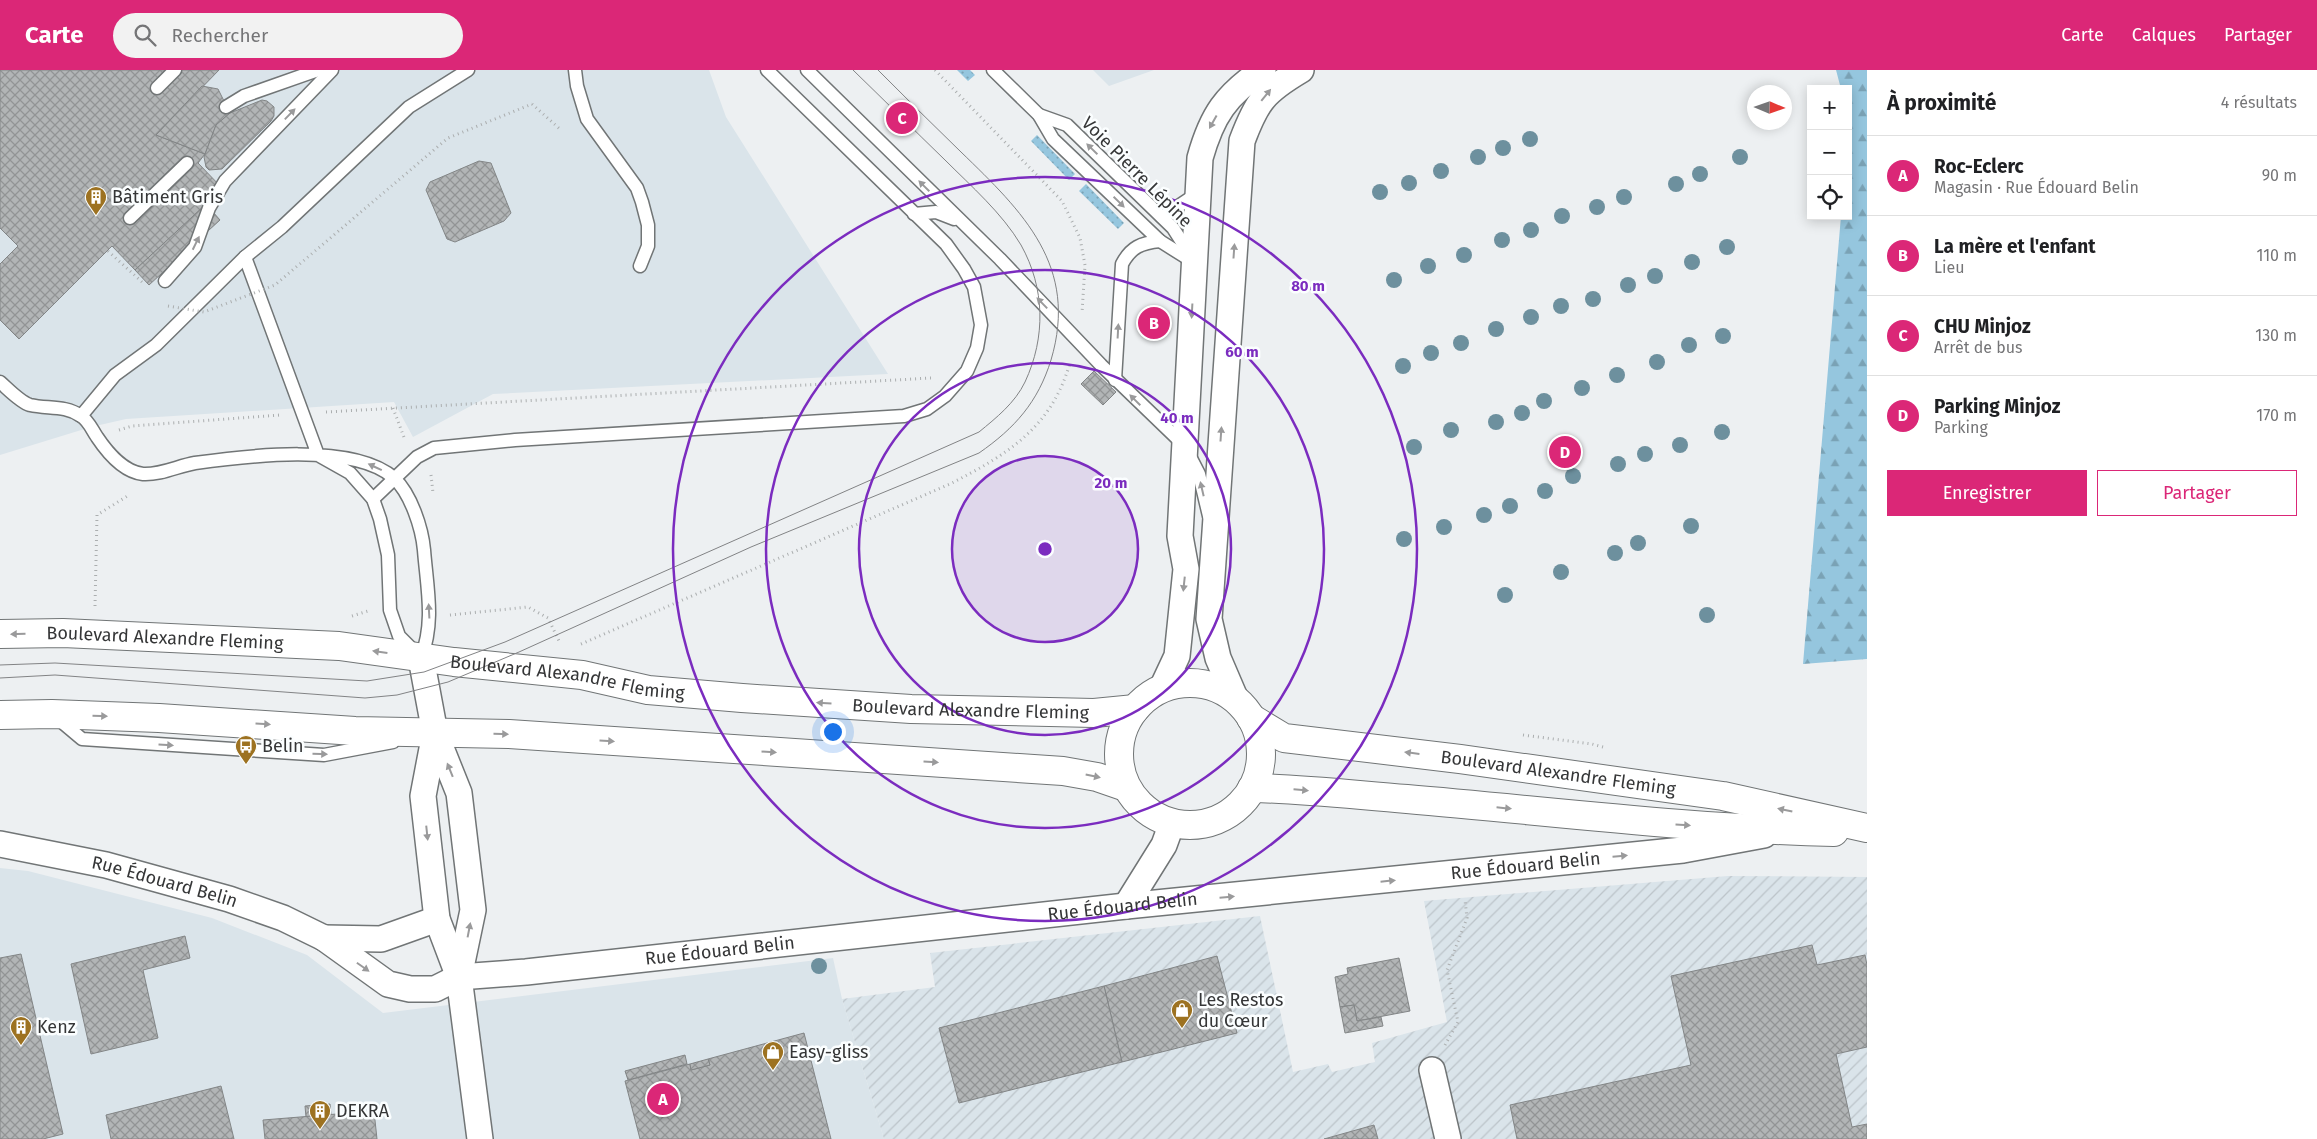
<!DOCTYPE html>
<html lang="fr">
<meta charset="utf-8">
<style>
body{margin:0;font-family:"Fira Sans",sans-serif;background:#f2f2f2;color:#202124}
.controls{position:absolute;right:15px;top:15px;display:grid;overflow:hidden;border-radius:0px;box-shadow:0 2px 12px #0003}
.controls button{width:45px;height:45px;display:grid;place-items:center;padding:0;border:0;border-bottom:1px solid #e0e0e0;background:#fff;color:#202124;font:25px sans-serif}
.compass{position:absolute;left:1747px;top:15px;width:45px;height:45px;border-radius:50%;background:#fff;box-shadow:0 2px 12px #0003;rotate:92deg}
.you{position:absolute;left:832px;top:661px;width:18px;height:18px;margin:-12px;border:4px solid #fff;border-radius:50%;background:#1a73e8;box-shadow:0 0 0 8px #1a73e833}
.badge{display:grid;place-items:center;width:32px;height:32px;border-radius:50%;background:#db2777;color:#fff;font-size:16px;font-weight:700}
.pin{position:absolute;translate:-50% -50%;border:2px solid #fff;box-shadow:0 1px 5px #0006}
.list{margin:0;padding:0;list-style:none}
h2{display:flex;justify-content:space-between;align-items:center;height:65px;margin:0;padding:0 20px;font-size:21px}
h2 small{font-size:16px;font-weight:400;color:#757577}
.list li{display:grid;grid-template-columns:32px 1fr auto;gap:15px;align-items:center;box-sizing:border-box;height:80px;padding:0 20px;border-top:1px solid #e0e0e0}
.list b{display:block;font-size:19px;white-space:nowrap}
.list p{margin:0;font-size:16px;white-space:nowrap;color:#757577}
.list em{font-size:16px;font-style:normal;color:#757577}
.actions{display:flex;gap:10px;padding:15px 20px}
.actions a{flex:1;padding:11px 0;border:1px solid #db2777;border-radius:0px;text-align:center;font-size:18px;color:#db2777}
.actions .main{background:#db2777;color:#fff}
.icon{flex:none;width:28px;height:28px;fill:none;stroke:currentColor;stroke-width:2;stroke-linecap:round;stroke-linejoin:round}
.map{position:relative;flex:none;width:1867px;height:1069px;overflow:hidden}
header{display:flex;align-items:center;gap:30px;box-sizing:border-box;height:70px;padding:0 25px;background:#db2777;color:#fff}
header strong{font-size:24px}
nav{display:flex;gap:28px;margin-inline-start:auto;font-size:18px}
.search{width:350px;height:45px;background:#f2f2f2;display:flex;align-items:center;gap:12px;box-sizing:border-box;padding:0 18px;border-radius:28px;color:#757577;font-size:19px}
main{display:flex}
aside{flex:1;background:#fff}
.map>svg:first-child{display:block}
.built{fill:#dae4ea}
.industrial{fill:url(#industrial-furrows)}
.grass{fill:url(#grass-dots)}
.forest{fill:url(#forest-firs)}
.building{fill:url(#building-cross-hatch);stroke:#828586}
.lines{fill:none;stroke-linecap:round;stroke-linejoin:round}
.lane-casing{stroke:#717576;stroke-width:15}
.street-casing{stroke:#717576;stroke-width:28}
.secondary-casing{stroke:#717576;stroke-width:30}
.path{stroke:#abaeaf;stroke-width:3;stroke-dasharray:1 4;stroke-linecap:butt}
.lane{stroke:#fff;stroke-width:12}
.street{stroke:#fff;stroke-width:25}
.secondary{stroke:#fff;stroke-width:28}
.tram{stroke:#828385;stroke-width:1}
.path-bridge{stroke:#abaeaf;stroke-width:3;stroke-dasharray:1 4;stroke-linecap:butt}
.tree{fill:#6d909e}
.oneway{fill:#9a9a9b}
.ring{fill:none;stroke:#7b2cbf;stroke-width:2.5}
.labels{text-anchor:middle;stroke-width:5;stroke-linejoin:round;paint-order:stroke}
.street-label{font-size:18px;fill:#353637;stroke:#fbfeff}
.poi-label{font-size:18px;fill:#353637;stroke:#fbfeff;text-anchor:start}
.centre{fill:#7b2cbf;stroke:#fbfeff;stroke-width:2.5}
.ring-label{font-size:15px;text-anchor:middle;font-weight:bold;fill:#7b2cbf;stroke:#fbfeff;stroke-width:5;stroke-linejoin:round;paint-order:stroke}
</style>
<header>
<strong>Carte</strong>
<div class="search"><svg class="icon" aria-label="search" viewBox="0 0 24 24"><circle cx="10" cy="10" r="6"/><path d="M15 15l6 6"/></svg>Rechercher</div>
<nav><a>Carte</a><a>Calques</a><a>Partager</a></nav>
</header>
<main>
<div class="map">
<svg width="1867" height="1069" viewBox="0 0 1867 1069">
<defs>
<pattern id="industrial-furrows" width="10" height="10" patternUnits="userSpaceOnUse" patternTransform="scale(1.25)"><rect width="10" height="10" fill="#dae4ea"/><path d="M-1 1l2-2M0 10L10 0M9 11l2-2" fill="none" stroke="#bcc4c9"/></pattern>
<pattern id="grass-dots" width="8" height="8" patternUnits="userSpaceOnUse" patternTransform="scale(1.25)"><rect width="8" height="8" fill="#95c6de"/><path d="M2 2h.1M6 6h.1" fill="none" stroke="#7aa2b5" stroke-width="1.8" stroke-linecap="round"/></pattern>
<pattern id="forest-firs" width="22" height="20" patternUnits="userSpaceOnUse" patternTransform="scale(1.25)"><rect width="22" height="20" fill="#95c6de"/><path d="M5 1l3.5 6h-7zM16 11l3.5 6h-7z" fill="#7aa2b5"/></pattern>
<pattern id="building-cross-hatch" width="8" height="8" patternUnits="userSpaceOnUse" patternTransform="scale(1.25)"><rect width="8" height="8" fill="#b2b5b6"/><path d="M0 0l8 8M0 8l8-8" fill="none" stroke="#929495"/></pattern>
</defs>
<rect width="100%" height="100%" fill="#edf0f2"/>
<g class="built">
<path d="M0 0H709L726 47 888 304 493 324 413 367 394 332 126 349 91 357 0 385Z"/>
<path d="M1093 0H1154L1109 16Z"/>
<path d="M0 798 28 801 212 848 307 885 383 943 833 888 842 929 884 1069H0Z"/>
</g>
<path class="industrial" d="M1728 806 1867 807V1069H884L842 929 935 917 930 883 1260 846 1293 1002 1328 994 1332 1002 1375 992 1372 973 1447 952 1424 831Z"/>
<g class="grass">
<path d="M957 0H970L975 5 968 11Z"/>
<path d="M1037 65 1075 104 1069 110 1031 71Z"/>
<path d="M1086 114 1124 153 1118 159 1079 121Z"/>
</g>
<path class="forest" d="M1836 0H1867V589L1803 594 1841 146H1848V19H1841Z"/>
<g class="building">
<path d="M0 0H219L156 65 205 84 198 93 223 119 135 200 112 176 19 269 0 250V194L18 176 0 158Z"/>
<path d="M202 16 218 19 230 43 216 55 205 84 156 65Z"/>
<path d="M262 30 267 31 274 37V46L271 51 222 99 209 100 206 97 204 87 216 55 230 43Z"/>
<path d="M479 91 491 93 511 143 504 151 455 172 447 169 426 120 430 112Z"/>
<path d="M206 134 220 150 149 215 135 200Z"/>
<path d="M1094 301 1116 322 1103 335 1081 314Z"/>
<path d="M185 866 190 888 143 900 158 968 91 984 71 894Z"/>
<path d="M1812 875 1817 895 1865 885 1867 895V977L1836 984 1852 1057 1867 1054V1069H1517L1510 1035 1691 995 1671 906Z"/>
<path d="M21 884 63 1064 43 1069H0V888Z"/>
<path d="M1217 886 1237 963 1122 992 1104 916Z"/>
<path d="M1399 888 1410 941 1357 951 1354 935 1340 937 1335 907 1348 904 1347 898Z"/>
<path d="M1104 916 1122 992 959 1033 939 958Z"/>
<path d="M1354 935 1357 951 1381 947 1383 956 1345 963 1340 937Z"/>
<path d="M804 963 831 1069H640L625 1011 690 994 691 1000 710 995 708 989Z"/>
<path d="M685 985 687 994 628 1010 625 1001Z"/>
<path d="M708 989 710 995 691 1000 690 994Z"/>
<path d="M221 1016 234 1069H111L106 1045Z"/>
<path d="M330 1034 331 1045 306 1047 305 1036Z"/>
<path d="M374 1041 377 1069H265L263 1050Z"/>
<path d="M1374 1055 1378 1069H1324Z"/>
</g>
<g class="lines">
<g class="lane-casing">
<g id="lane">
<path d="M575 0 577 16 587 49 637 118 642 132 648 155V176L640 196"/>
<path d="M807 0 1000 189 1101 295 1184 375 1199 404 1209 446"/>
<path d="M993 0 1039 45 1053 69 1160 171 1195 193"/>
<path d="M157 18 175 0"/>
<path d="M226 37 244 26 318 0"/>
<path d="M1039 45 1067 55 1173 158 1192 188"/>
<path d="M914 144 936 142 954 149"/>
<path d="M1162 147 1198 123"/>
<path d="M130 148 187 93"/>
<path d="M165 211 195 177 209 138 225 111 332 0"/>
<path d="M1115 310 1122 194C1131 177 1141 173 1160 171"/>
<path d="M0 312C8 319 20 332 30 335 48 339 65 335 81 346 89 351 92 360 97 367 107 382 124 402 143 404 161 405 178 396 195 393 246 386 353 372 394 408 411 424 422 458 424 480 427 518 435 552 421 588L399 566 390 540 388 485 380 449 373 429 350 403 318 385 245 187"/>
<path d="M81 346 115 305 156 275 245 187 282 157 409 37 468 0"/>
<path d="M373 429 417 387 434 378 515 370 904 346 927 339 945 326 967 301 977 278 981 255 974 217 964 199 946 174 767 0"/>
<path d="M57 648 82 669 324 685 393 672"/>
</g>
</g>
<g class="street-casing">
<g id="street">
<path d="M421 588 435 663 459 723 473 840 459 907 480 1069"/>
<path d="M1162 618 1177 586 1186 499 1180 466 1200 88C1212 45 1226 25 1263 0"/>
<path d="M1236 630 1218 588 1209 549 1242 71C1257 31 1264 22 1301 0"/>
<path d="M435 663 423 726 437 849 459 907"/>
<path id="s1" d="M0 774 106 795 229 829 283 848 324 868 388 914 410 919H435L459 907 526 902 1126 836 1683 780 1764 765"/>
<path d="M1126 836 1164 775 1172 753"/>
<path d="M324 868 381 869 437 849"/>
<path d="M1432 1000 1448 1069"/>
</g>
</g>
<g class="secondary-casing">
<g id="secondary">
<path id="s2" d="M0 564 63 563 339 576 454 592 582 605 648 620 742 628 911 639 1094 643 1135 639"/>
<circle cx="1190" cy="684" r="71"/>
<path d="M0 645 52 644 159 648 355 661 509 664 1063 701 1097 707 1126 717"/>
<path id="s3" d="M1251 648 1284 668 1460 689 1723 726 1867 758"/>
<path d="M1252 718C1304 719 1355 725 1407 729 1549 741 1691 759 1834 762"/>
</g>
</g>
<g class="path">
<path d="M935 0 1062 131 1080 168 1085 195 1082 243"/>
<path d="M532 34 561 60"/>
<path d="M108 181 142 212"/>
<path d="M393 338 405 370"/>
<path d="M326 342 931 308"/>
<path d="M119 360 132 356 280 345"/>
<path d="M431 405 433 423"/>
<path d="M95 536 97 445 129 425"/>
<path d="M450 545 528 537 548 548 560 573"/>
<path d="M352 546 368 541"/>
<path d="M581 574 950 414C1006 385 1051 359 1070 293"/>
<path d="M1523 665 1592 674 1603 677"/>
<path d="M1445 975 1458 952 1447 900 1467 848 1465 830"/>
</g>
<use href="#lane" class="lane"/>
<use href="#street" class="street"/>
<use href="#secondary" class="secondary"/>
<g class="tram">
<path d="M0 595 55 593 367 611 424 602 505 572 979 362C996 348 1015 333 1025 312 1046 267 1045 218 1021 175 1002 143 971 116 945 90 914 60 884 30 853 0"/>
<path d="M0 608 55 605 365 628 397 625 448 612 519 582 751 477 979 383C1015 358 1038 332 1051 290 1079 196 1023 142 961 82 933 55 905 27 878 0"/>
</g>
<path class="path-bridge" d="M168 236 204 242 275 215 448 68 532 34"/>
</g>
<g class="tree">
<circle cx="1530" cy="69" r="8"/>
<circle cx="1503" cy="78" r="8"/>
<circle cx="1478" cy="87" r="8"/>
<circle cx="1740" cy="87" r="8"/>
<circle cx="1441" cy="101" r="8"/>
<circle cx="1700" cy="104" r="8"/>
<circle cx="1409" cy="113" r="8"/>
<circle cx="1676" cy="114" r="8"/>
<circle cx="1380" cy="122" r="8"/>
<circle cx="1624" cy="127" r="8"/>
<circle cx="1597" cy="137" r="8"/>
<circle cx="1562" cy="146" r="8"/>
<circle cx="1531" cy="160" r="8"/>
<circle cx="1502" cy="170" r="8"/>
<circle cx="1727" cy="177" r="8"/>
<circle cx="1464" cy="185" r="8"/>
<circle cx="1692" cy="192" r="8"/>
<circle cx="1428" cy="196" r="8"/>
<circle cx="1655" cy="206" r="8"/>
<circle cx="1394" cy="210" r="8"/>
<circle cx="1628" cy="215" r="8"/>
<circle cx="1593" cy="229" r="8"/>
<circle cx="1561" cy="236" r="8"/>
<circle cx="1531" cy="247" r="8"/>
<circle cx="1496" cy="259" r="8"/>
<circle cx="1723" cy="266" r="8"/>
<circle cx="1461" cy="273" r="8"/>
<circle cx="1689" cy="275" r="8"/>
<circle cx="1431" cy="283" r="8"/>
<circle cx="1657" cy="292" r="8"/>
<circle cx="1403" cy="296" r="8"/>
<circle cx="1617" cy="305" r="8"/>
<circle cx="1582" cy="318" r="8"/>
<circle cx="1544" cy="331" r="8"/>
<circle cx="1522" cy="343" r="8"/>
<circle cx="1496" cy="352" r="8"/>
<circle cx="1451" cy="360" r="8"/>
<circle cx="1722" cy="362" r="8"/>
<circle cx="1680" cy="375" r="8"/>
<circle cx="1414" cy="377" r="8"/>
<circle cx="1645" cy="384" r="8"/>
<circle cx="1618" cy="394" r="8"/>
<circle cx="1573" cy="406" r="8"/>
<circle cx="1545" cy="421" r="8"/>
<circle cx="1510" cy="436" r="8"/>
<circle cx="1484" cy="445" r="8"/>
<circle cx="1691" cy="456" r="8"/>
<circle cx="1444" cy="457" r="8"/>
<circle cx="1404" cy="469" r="8"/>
<circle cx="1638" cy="473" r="8"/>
<circle cx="1615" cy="483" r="8"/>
<circle cx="1561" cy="502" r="8"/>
<circle cx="1505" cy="525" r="8"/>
<circle cx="1707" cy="545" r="8"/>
<circle cx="819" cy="896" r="8"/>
</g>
<defs><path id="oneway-solid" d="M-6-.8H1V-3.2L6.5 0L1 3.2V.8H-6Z" transform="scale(1.25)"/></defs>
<g class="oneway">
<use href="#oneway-solid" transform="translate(1266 25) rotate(-51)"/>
<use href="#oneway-solid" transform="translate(290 44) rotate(-46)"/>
<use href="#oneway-solid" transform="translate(1213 52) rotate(119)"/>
<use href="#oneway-solid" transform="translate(1092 79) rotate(-136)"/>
<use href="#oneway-solid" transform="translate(924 116) rotate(-135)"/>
<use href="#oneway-solid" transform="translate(1119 132) rotate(44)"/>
<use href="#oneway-solid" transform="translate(196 173) rotate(-64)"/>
<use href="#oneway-solid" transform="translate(1234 181) rotate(-86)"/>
<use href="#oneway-solid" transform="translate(1042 233) rotate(-134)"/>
<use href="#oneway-solid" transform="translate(1192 241) rotate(93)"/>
<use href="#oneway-solid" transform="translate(1118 261) rotate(-87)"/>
<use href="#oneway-solid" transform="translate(1135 330) rotate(-135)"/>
<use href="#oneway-solid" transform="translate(1221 364) rotate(-86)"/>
<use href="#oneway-solid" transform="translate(375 397) rotate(-155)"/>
<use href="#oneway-solid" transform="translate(1202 419) rotate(-103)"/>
<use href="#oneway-solid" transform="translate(1184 514) rotate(96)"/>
<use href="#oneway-solid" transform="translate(429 541) rotate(-93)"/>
<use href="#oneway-solid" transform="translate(18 564) rotate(179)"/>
<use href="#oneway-solid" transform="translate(380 582) rotate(-172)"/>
<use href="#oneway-solid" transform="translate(824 633) rotate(-176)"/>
<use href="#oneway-solid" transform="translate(100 646) rotate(2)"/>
<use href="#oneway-solid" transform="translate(263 654) rotate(4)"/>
<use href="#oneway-solid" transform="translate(501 664) rotate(1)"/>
<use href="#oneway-solid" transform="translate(607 671) rotate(4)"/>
<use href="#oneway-solid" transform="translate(166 675) rotate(4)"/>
<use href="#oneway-solid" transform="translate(769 682) rotate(4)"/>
<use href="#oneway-solid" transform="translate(1412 683) rotate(-173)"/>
<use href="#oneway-solid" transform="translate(320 684) rotate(1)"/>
<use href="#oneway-solid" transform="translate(931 692) rotate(4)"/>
<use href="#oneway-solid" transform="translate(450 700) rotate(-112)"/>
<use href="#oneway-solid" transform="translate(1093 706) rotate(12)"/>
<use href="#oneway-solid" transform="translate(1301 720) rotate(5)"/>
<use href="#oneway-solid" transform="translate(1504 738) rotate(6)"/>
<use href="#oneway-solid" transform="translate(1785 740) rotate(-168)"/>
<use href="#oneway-solid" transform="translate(1683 755) rotate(4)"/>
<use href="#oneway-solid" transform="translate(427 763) rotate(84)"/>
<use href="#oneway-solid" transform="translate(1620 786) rotate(-5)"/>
<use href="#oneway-solid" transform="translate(1388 811) rotate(-6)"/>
<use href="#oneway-solid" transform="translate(1227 827) rotate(-5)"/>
<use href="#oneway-solid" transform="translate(469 860) rotate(-79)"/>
<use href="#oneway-solid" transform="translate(363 897) rotate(35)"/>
</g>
<circle cx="1045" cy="479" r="93" fill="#7b2cbf" fill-opacity=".12"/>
<g class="ring">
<circle cx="1045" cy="479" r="93"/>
<circle cx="1045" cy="479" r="186"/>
<circle cx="1045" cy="479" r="279"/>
<circle cx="1045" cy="479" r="372"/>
</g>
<defs>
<g id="building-pin" transform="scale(1.125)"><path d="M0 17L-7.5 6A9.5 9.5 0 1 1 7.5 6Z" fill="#9d7221" stroke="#fbfeff"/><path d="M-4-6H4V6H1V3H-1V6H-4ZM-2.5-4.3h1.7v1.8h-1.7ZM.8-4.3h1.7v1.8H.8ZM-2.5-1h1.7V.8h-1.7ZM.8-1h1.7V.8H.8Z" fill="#fff"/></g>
<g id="bus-pin" transform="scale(1.125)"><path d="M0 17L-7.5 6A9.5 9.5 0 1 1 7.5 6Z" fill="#9d7221" stroke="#fbfeff"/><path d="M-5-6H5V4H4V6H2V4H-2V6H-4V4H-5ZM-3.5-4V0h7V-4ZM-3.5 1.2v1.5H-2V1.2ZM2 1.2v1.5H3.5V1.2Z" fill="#fff"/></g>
<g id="shop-pin" transform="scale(1.125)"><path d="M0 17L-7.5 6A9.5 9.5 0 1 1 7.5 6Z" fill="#9d7221" stroke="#fbfeff"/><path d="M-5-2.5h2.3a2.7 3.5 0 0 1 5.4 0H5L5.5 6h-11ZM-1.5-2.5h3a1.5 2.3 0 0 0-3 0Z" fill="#fff"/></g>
</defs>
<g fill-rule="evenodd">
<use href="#building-pin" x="96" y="127"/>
<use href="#bus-pin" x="246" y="676"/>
<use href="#shop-pin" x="1182" y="940"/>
<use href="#building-pin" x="21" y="957"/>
<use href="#shop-pin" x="773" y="982"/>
<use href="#building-pin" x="320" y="1041"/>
</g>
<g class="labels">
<g class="street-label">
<text transform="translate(1137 102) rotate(45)" y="6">Voie Pierre Lépine</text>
<text dy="6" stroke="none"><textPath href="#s2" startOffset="165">Boulevard Alexandre Fleming</textPath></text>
<text dy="6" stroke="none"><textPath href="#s2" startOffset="570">Boulevard Alexandre Fleming</textPath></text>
<text dy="6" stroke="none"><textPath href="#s2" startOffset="975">Boulevard Alexandre Fleming</textPath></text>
<text dy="6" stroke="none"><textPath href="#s3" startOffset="315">Boulevard Alexandre Fleming</textPath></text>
<text dy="6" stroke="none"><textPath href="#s1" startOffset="1564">Rue Édouard Belin</textPath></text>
<text dy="6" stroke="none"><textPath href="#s1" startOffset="169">Rue Édouard Belin</textPath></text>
<text dy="6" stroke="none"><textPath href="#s1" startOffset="1159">Rue Édouard Belin</textPath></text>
<text dy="6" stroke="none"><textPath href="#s1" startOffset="754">Rue Édouard Belin</textPath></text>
</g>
<g class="poi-label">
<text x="112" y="133">Bâtiment Gris</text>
<text x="262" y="682">Belin</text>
<text x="1198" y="936">Les Restos<tspan x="1198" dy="21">du Cœur</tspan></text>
<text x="37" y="963">Kenz</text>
<text x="789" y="988">Easy-gliss</text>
<text x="336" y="1047">DEKRA</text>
</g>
</g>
<circle cx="1045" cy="479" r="8" class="centre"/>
<g class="ring-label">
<text x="1308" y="221">80 m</text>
<text x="1242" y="287">60 m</text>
<text x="1177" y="353">40 m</text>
<text x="1111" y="418">20 m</text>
</g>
</svg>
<div class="controls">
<button>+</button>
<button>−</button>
<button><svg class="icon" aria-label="locate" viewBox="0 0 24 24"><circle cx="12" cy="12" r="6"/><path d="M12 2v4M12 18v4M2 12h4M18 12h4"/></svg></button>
</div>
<svg class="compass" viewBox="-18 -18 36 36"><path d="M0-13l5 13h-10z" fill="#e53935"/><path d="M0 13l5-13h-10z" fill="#757577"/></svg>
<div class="you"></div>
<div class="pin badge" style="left:663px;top:1029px">A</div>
<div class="pin badge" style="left:1154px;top:253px">B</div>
<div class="pin badge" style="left:902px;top:48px">C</div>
<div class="pin badge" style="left:1565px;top:382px">D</div>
</div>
<aside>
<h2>À proximité<small>4 résultats</small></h2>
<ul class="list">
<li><span class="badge">A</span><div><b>Roc-Eclerc</b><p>Magasin · Rue Édouard Belin</p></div><em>90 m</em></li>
<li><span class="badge">B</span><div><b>La mère et l'enfant</b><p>Lieu</p></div><em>110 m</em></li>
<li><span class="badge">C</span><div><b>CHU Minjoz</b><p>Arrêt de bus</p></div><em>130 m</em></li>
<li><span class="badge">D</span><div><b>Parking Minjoz</b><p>Parking</p></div><em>170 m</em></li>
</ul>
<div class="actions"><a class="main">Enregistrer</a><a>Partager</a></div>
</aside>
</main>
